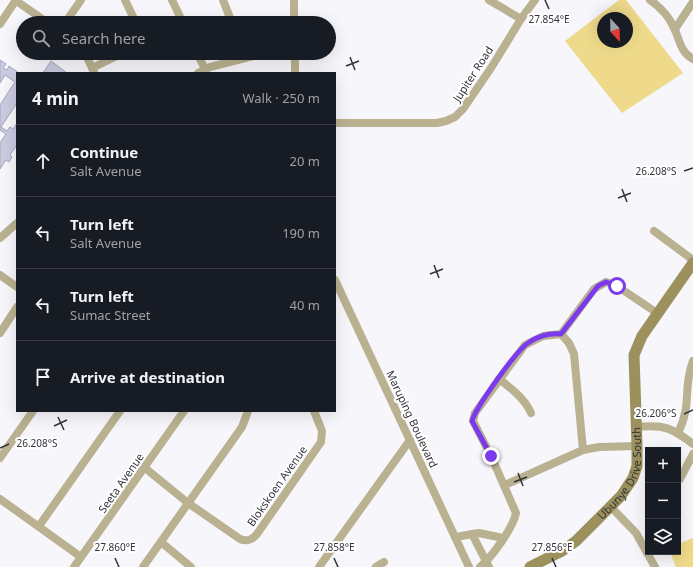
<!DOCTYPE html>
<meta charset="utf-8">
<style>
body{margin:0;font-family:"Noto Sans",sans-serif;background:#20242c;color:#f1f3f6}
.controls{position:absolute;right:12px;bottom:12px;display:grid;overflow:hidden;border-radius:0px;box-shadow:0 4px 16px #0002}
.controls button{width:36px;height:36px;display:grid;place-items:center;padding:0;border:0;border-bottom:1px solid #363941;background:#171b24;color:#f1f3f6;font:20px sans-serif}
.compass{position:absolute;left:597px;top:12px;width:36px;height:36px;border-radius:50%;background:#171b24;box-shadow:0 4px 16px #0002;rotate:158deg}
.stop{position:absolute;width:12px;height:12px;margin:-9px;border:3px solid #7c3aed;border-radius:50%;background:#fff}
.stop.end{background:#7c3aed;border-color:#fff;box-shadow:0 1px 4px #0008}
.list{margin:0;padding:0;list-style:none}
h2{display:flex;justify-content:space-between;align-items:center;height:52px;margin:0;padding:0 16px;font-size:17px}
h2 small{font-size:13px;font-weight:400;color:#9ea1a6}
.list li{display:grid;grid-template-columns:26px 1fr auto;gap:12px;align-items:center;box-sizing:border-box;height:72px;padding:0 16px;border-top:1px solid #363941}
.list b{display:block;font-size:15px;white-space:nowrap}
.list p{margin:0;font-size:13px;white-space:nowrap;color:#9ea1a6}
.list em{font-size:13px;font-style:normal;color:#9ea1a6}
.icon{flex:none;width:22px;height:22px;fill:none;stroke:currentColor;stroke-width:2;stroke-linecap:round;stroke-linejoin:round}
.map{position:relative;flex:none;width:693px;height:567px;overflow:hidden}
.search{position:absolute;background:#171b24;box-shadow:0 4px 16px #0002;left:16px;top:16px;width:320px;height:44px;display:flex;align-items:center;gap:10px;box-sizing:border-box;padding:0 14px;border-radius:22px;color:#9ea1a6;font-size:15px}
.panel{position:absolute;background:#171b24;box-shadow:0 4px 16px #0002;left:16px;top:72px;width:320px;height:340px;border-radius:0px}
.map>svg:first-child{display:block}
.green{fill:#eeda8a;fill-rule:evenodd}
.building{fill:#cacae1;stroke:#a6a5bc}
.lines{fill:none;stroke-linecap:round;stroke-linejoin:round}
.street{stroke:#b9b190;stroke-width:8}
.secondary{stroke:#9c905d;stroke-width:11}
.route{stroke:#7c3aed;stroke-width:5}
.ticks{fill:none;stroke:#32323b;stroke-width:1.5}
.labels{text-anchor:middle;stroke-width:4;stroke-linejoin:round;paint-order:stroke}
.street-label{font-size:11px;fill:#32323b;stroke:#fff}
.ticks-label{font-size:10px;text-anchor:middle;fill:#32323b;stroke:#fff;stroke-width:4;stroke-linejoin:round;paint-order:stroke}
</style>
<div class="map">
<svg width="693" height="567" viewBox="0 0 693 567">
<rect width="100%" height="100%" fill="#f6f6fb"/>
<g class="green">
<path d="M619 0H626L683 73 622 113 565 41ZM603 18H627V42H603Z"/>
<path d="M693 538V567H676L670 552H678V544Z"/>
</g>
<g class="building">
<path d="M0 60 6 64 3 68 7 70 9 66 19 73H17V103L1 127 7 131 10 127 13 129 17 123V145L10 155 12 157 9 162 6 160 0 169V143L6 134 0 130V105L15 82 5 75 0 83Z"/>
<path d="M51 61 67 73H43Z"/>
</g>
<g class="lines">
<g class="street">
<path d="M15 0 48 23"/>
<path d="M125 0 136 23"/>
<path d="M172 0 183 23"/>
<path d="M223 0 232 23"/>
<path d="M294 0V23"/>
<path d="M489 0 521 19"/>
<path d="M650 0C660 7 669 16 674 28 680 40 680 52 693 59"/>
<path d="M65 23 81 0"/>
<path d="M0 24 16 0"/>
<path d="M675 29 693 2"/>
<path d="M85 53 94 72"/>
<path d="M197 53 205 69"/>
<path d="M295 53V73"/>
<path d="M92 68 123 53"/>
<path d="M198 73 210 67 266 53"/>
<path d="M335 123H437L446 121 455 117 463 109 491 68 521 19 535 0"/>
<path d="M654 231 693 260"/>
<path d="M0 238 17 223"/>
<path d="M0 275 17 287"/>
<path d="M335 280 469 567"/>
<path d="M0 333 17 307"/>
<path d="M561 334 594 289 606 282 617 286 657 313"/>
<path d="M561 334 569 343 574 354 583 450"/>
<path d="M499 379C511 388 525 399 531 413"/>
<path d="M636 427C664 424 672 428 693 444"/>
<path d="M678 433C693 402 682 390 693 361"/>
<path d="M0 458 33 411"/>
<path d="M145 468 188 503 240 539C247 542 252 540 257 534L321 442 322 431 314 411"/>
<path d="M680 479 693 454"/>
<path d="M505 485 583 450 599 447 637 446"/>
<path d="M0 499 81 557"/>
<path d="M611 507 636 533 655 567"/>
<path d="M39 526 120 411"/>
<path d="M472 534 489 567"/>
<path d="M455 537 479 533 503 538"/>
<path d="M161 542 191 567"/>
<path d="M74 567 184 411"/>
<path d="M143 567 242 427 248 411"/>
<path d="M319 567 410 440"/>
<path d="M376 567 384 562"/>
<path d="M480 567C492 557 513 528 516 513L491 456 473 421 475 413 525 345 543 336 561 334"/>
</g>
<path class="secondary" id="s1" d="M530 567 562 551 576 541 621 496 633 478 637 466V446L634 355 642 336 693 263"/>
</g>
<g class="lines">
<path class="route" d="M491 456 472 421C476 407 516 351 528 343 538 336 550 333 561 334L598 286 606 282 617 286"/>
</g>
<path class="ticks" d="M545 0 549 9M350 57 355 70M346 66 359 61M684 171 693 168M622 189 627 202M618 198 631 193M434 265 439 278M430 274 443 269M684 414 693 410M58 417 64 430M54 426 67 420M0 448 9 444M518 473 523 486M514 482 527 477M115 558 119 567M334 558 338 567M552 558 556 567"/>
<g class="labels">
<g class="street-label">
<text transform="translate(473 74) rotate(-57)" y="4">Jupiter Road</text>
<text transform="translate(412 419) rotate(65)" y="4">Maruping Boulevard</text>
<text dy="4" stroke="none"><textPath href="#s1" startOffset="138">Ubunye Drive South</textPath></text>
<text transform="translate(121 483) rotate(-55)" y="4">Seeta Avenue</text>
<text transform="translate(277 486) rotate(-55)" y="4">Blokskoen Avenue</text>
</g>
</g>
<g class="ticks-label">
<text x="549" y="23">27.854°E</text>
<text x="656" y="175">26.208°S</text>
<text x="656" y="417">26.206°S</text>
<text x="37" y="447">26.208°S</text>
<text x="115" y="551">27.860°E</text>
<text x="334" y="551">27.858°E</text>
<text x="552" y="551">27.856°E</text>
</g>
</svg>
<div class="controls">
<button>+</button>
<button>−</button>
<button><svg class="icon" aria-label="layers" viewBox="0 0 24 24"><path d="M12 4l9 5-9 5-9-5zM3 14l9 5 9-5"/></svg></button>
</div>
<svg class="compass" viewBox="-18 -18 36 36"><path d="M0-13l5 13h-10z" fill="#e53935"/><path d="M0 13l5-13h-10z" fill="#9ea1a6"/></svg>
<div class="stop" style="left:617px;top:286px"></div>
<div class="stop end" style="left:491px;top:456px"></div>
<div class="search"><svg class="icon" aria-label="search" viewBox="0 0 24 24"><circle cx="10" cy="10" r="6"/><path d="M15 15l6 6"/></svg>Search here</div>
<section class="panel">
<h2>4 min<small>Walk · 250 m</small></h2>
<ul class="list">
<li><svg class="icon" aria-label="ahead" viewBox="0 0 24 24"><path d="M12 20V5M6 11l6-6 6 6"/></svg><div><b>Continue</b><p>Salt Avenue</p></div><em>20 m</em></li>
<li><svg class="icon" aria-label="left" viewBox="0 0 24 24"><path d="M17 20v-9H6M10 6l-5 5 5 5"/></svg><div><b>Turn left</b><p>Salt Avenue</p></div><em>190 m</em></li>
<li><svg class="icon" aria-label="left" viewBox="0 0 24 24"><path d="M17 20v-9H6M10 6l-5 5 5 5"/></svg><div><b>Turn left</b><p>Sumac Street</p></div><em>40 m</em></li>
<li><svg class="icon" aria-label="arrive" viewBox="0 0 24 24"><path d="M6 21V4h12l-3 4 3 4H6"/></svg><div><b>Arrive at destination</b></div></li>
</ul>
</section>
</div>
